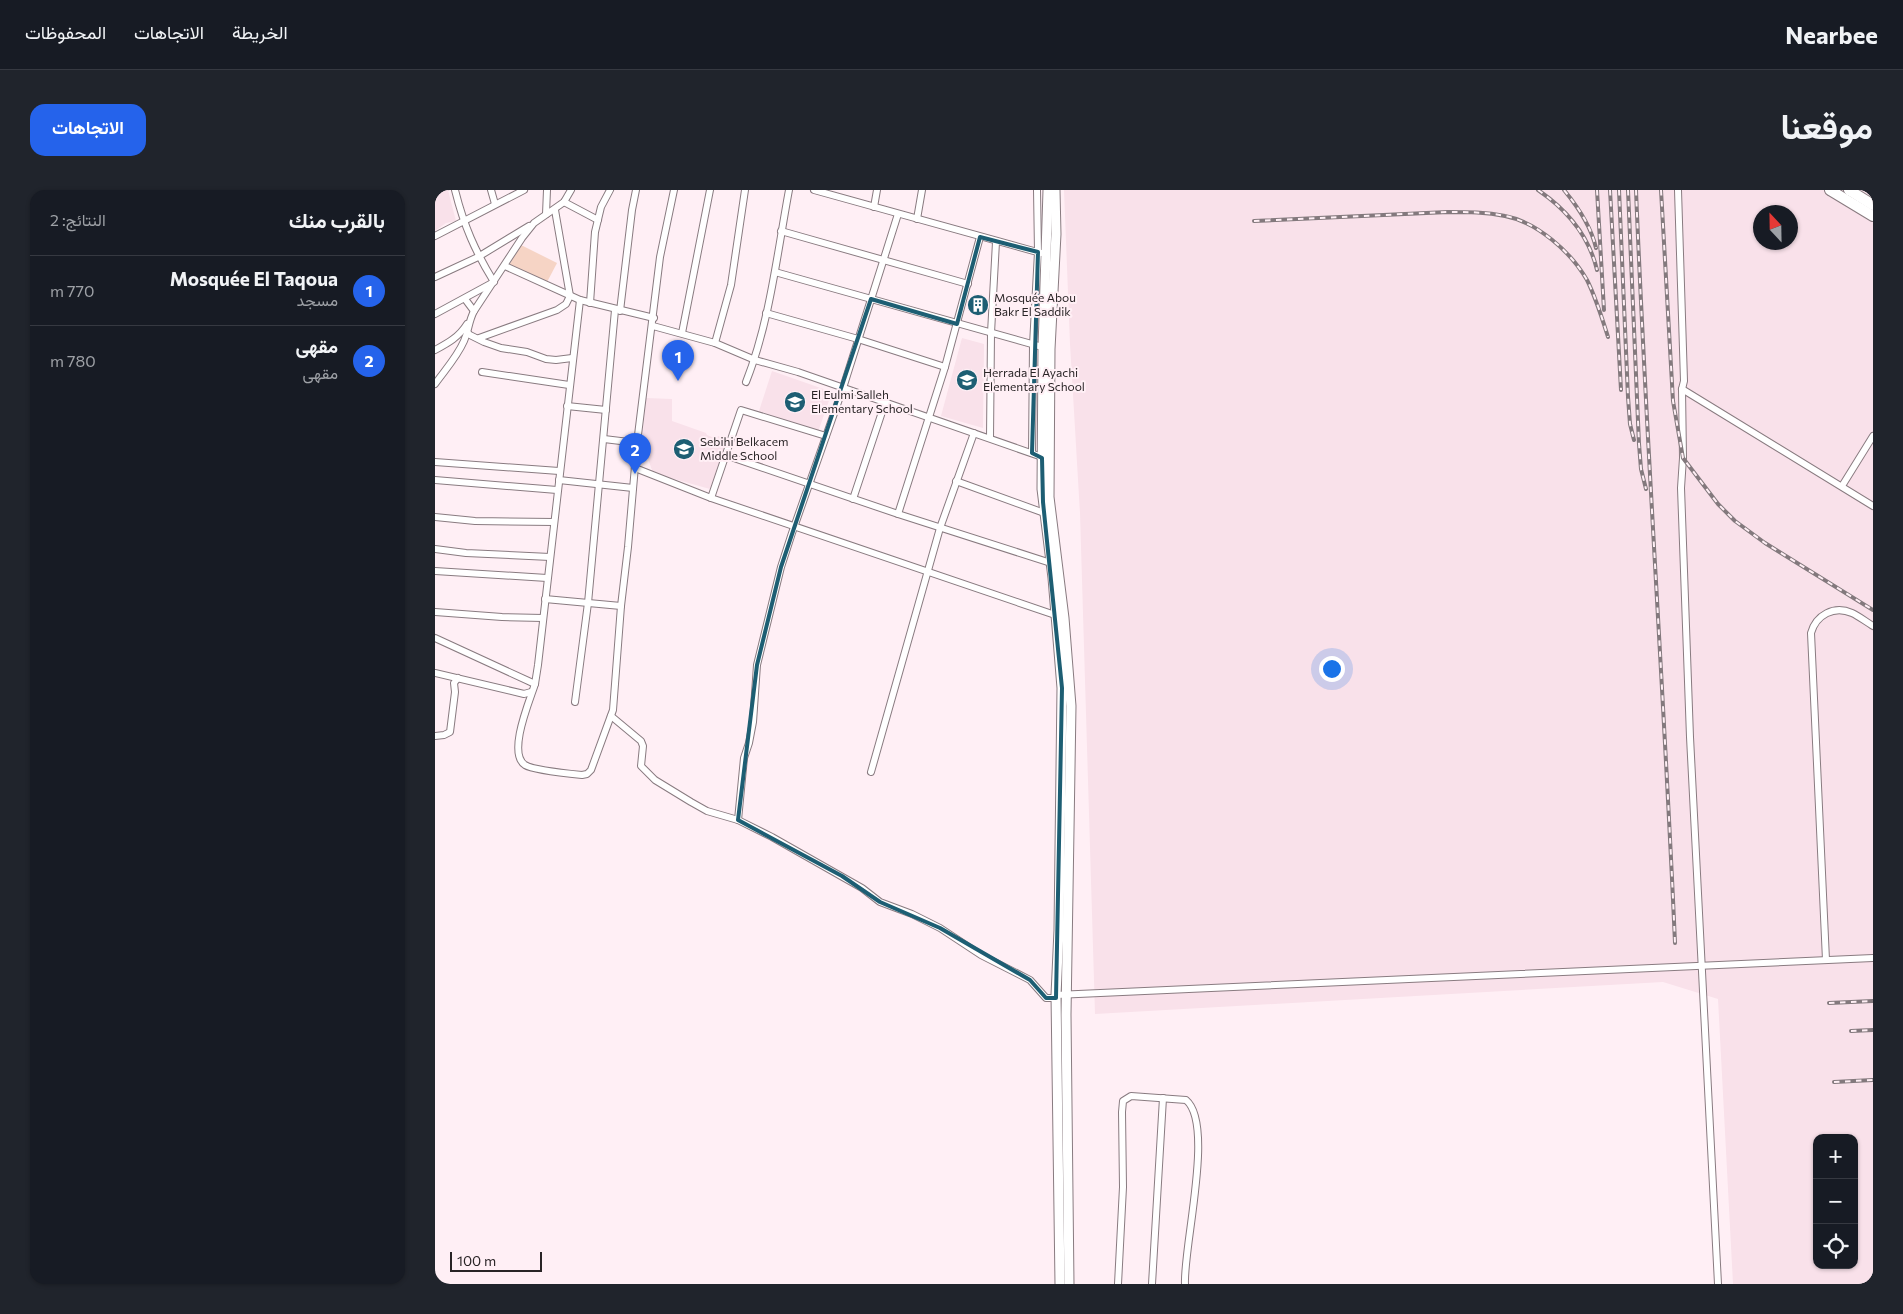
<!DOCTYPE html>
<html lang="ar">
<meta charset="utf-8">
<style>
body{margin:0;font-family:Commissioner,Vazirmatn,sans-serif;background:#20242c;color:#f1f3f6;direction:rtl}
.controls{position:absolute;right:15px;bottom:15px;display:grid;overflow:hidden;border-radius:10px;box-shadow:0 1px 4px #0004}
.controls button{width:45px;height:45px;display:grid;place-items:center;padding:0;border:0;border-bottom:1px solid #363941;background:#171b24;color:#f1f3f6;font:25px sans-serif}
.compass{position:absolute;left:1318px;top:15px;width:45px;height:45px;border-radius:50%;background:#171b24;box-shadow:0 1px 4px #0004;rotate:338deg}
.scale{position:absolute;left:15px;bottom:12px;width:92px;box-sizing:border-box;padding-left:5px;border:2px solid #292426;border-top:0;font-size:14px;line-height:18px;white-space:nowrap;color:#292426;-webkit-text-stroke:4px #ffeff5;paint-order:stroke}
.you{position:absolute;left:896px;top:478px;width:18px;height:18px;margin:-12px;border:4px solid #fff;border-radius:50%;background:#1a73e8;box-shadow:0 0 0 8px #1a73e833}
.badge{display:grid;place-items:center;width:32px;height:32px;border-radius:50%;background:#2563eb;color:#fff;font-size:16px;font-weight:700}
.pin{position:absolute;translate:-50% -41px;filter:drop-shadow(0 1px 2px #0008)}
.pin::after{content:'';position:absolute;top:26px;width:18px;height:15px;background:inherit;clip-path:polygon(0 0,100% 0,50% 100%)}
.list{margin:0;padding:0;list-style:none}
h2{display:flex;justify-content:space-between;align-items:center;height:65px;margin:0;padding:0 20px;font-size:21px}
h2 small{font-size:16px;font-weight:400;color:#9ea1a6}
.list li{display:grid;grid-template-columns:32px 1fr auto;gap:15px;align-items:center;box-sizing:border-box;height:70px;padding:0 20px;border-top:1px solid #363941}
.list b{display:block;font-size:19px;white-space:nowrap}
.list p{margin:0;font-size:16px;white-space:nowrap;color:#9ea1a6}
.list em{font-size:16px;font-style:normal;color:#9ea1a6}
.icon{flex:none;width:28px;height:28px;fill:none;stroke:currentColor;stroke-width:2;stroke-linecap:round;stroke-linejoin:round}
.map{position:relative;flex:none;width:1438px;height:1094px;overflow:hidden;direction:ltr;border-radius:15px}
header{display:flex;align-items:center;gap:30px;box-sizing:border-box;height:70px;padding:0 25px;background:#171b24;border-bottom:1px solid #363941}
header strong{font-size:24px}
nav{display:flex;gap:28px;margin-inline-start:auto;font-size:18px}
.intro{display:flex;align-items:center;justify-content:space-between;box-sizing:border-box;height:120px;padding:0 30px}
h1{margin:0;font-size:35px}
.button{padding:12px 22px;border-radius:15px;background:#2563eb;color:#fff;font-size:18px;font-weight:700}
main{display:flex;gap:30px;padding:0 30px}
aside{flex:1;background:#171b24;border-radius:15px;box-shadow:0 1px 4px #0004}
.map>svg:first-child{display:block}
.built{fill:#f9e1ea;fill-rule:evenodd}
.green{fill:#f6d4c5}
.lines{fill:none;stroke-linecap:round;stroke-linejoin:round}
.minor-casing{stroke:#897b80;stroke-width:8}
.secondary-casing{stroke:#897b80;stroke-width:11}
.primary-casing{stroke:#897b80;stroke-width:12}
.minor{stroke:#fff;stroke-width:6}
.secondary{stroke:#fff;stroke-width:9}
.primary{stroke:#fff;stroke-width:10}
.rail-casing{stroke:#83797d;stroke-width:4}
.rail{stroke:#ffeff5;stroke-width:2;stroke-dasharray:5.5;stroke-linecap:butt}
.marked{fill:none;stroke:#1d5e73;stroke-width:4;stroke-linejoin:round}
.labels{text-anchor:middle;stroke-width:4;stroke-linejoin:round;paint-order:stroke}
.poi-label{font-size:12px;fill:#292426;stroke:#ffeff5;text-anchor:start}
</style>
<header>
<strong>Nearbee</strong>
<nav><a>الخريطة</a><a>الاتجاهات</a><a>المحفوظات</a></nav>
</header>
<div class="intro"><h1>موقعنا</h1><a class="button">الاتجاهات</a></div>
<main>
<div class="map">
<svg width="1438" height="1094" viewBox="0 0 1438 1094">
<rect width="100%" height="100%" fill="#ffeff5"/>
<g class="built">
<path d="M0 0H13L21 31 11 33 0 41Z"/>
<path d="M629 0H1438V1094H1298L1283 809 1228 792 660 824 645 323 635 154ZM1326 22H1356V52H1326ZM1382 948H1419V1075H1382Z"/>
<path d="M527 148 549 154 548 238 506 226Z"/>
<path d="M337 181 397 202 383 242 324 221Z"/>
<path d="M211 208 237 209V231L271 243 272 245 282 249 283 246 292 250 275 299 218 283 207 252Z"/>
</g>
<path class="green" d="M86 55 122 73 111 94 74 75Z"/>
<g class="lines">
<g class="minor-casing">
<g id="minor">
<path d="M56 0 60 14"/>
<path d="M379 0 606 63"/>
<path d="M1243 0 1249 191 1247 199 1248 268 1246 298 1255 547 1283 1094"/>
<path d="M129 12 163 30"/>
<path d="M439 17 442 0"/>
<path d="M111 24 112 0"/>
<path d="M482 29 487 0"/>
<path d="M346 41 533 94"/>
<path d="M0 46 89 0"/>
<path d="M70 76 145 110 219 128"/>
<path d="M340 82 611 158"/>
<path d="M0 87 43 67 94 36"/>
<path d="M30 109 39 121"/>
<path d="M145 110 103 475C102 481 101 488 100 494 95 510 72 563 90 575 98 580 137 584 147 585L152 584 156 580 178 520 186 416 193 357 202 253 225 67 239 0"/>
<path d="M155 113 160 42 166 17 175 0"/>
<path d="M185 121 197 20 201 0"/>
<path d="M331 123 423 149 510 177"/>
<path d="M0 124 59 92C40 61 29 36 20 0"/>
<path d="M218 136 280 153 320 170 363 182 610 268"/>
<path d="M32 142 35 145 49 152 66 158 92 162 111 169 121 170 137 168"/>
<path d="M247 143 275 0"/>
<path d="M44 148 122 120 131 114 135 106 120 20"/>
<path d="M280 153 296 95 310 0"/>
<path d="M0 160C13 153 24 147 32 134"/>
<path d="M47 182 134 195"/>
<path d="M311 192C335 131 342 64 354 0"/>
<path d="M0 194C10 180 22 167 29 151 34 140 33 133 39 121L87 48 99 33 129 12 136 0"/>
<path d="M1247 199 1438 316"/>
<path d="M132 216 171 220"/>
<path d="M555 248 556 143 561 52"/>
<path d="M169 249 202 253"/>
<path d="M597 263 598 155 603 62 602 0"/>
<path d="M290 265 463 324 619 374"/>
<path d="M0 272 124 281"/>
<path d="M200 278 276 308 623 426"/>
<path d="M0 290 122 300"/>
<path d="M124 290 198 298"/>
<path d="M521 291 612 324"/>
<path d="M1407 296 1438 246"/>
<path d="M276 308 306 220 391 246"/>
<path d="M418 309 450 213"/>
<path d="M463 324 510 177 545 47"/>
<path d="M0 327 40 331 119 332"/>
<path d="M0 359 31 363 115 367"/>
<path d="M0 381 112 388"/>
<path d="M110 409 186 416"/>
<path d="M0 422 67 427 108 428"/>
<path d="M0 448 100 494"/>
<path d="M0 483 89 504 96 502"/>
<path d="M140 512 153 413 180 120"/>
<path d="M176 526 206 551 208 556 206 576 220 590 256 612 272 621 303 630 337 647 427 698 445 712 477 724 505 738 546 765 595 790 611 808H621"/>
<path d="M0 546 9 545 15 542 20 502 19 493 23 488"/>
<path d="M436 582 505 338 539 243"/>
<path d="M303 630 309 568 314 553 318 532 322 475 346 377 357 343 408 198 463 24"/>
<path d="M1391 770 1376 443C1381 425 1399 415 1417 423 1424 426 1431 432 1438 436"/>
<path d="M621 805 1438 768"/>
<path d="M683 1094 688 997 687 922 688 911 696 906 751 910C780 934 748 1057 750 1094"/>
<path d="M717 1094 728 908"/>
</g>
</g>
<g class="secondary-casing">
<g id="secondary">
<path d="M613 0 608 158 607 299 618 388 627 498 624 740 621 805 625 1094"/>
<path d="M620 0 621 44 615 159 614 307 629 428 636 516 631 825 634 1094"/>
</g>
</g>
<g class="primary-casing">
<g id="primary">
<path d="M1395 0 1438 26"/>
<path d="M1414 0 1438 15"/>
</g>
</g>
<use href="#minor" class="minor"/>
<use href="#secondary" class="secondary"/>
<use href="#primary" class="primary"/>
<g class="rail-casing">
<g id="rail">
<path d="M1103 0C1131 19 1154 46 1162 80"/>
<path d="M1129 0C1143 17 1156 36 1161 58"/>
<path d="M1162 0 1169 120"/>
<path d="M1175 0 1186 200"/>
<path d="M1184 0 1193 207 1195 234 1199 250"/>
<path d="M1193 0 1204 254 1206 279 1211 299"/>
<path d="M1201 0C1211 251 1229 502 1240 753"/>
<path d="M1226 0 1238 211 1248 268 1283 314 1300 331 1330 353 1438 420"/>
<path d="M819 31 1013 22C1033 22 1051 22 1070 26 1102 32 1136 62 1152 90 1161 108 1167 128 1173 147"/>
<path d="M1394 813 1438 811"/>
<path d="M1416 841 1438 840"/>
<path d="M1399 892 1438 890"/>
</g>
</g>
<use href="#rail" class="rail"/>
</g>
<path class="marked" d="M545 47 603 62 597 263 607 268 608 312 627 498 621 808H611L595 790 505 738 445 712 407 686 303 630 322 475 346 377 436 109 522 134Z"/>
<defs>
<g id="building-disc" transform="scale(1.125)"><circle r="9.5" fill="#1d5e73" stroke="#ffeff5"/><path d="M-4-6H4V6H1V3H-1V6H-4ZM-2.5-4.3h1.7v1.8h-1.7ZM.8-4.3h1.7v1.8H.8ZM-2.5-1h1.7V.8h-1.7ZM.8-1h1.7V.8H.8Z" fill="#fff"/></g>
<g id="school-disc" transform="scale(1.125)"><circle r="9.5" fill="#1d5e73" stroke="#ffeff5"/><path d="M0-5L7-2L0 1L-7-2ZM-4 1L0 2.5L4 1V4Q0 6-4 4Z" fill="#fff"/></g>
</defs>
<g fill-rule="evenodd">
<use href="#building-disc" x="543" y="115"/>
<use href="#school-disc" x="532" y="190"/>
<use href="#school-disc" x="360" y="212"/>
<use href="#school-disc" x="249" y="259"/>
</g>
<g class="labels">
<g class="poi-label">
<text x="559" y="112">Mosquée Abou<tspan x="559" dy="14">Bakr El Saddik</tspan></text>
<text x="548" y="187">Herrada El Ayachi<tspan x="548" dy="14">Elementary School</tspan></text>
<text x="376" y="209">El Eulmi Salleh<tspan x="376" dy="14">Elementary School</tspan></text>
<text x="265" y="256">Sebihi Belkacem<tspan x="265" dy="14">Middle School</tspan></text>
</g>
</g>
</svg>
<div class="controls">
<button>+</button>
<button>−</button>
<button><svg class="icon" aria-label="locate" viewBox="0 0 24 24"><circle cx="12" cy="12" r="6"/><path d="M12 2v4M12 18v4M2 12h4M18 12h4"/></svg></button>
</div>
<svg class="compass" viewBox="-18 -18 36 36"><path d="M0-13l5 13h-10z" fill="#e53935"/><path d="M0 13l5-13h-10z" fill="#9ea1a6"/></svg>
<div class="scale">100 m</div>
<div class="you"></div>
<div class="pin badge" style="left:243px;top:191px">1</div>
<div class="pin badge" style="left:200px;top:284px">2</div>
</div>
<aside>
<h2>بالقرب منك<small>النتائج: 2</small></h2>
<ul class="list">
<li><span class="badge">1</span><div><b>Mosquée El Taqoua</b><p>مسجد</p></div><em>770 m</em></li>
<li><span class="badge">2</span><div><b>مقهى</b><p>مقهى</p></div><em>780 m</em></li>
</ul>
</aside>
</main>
